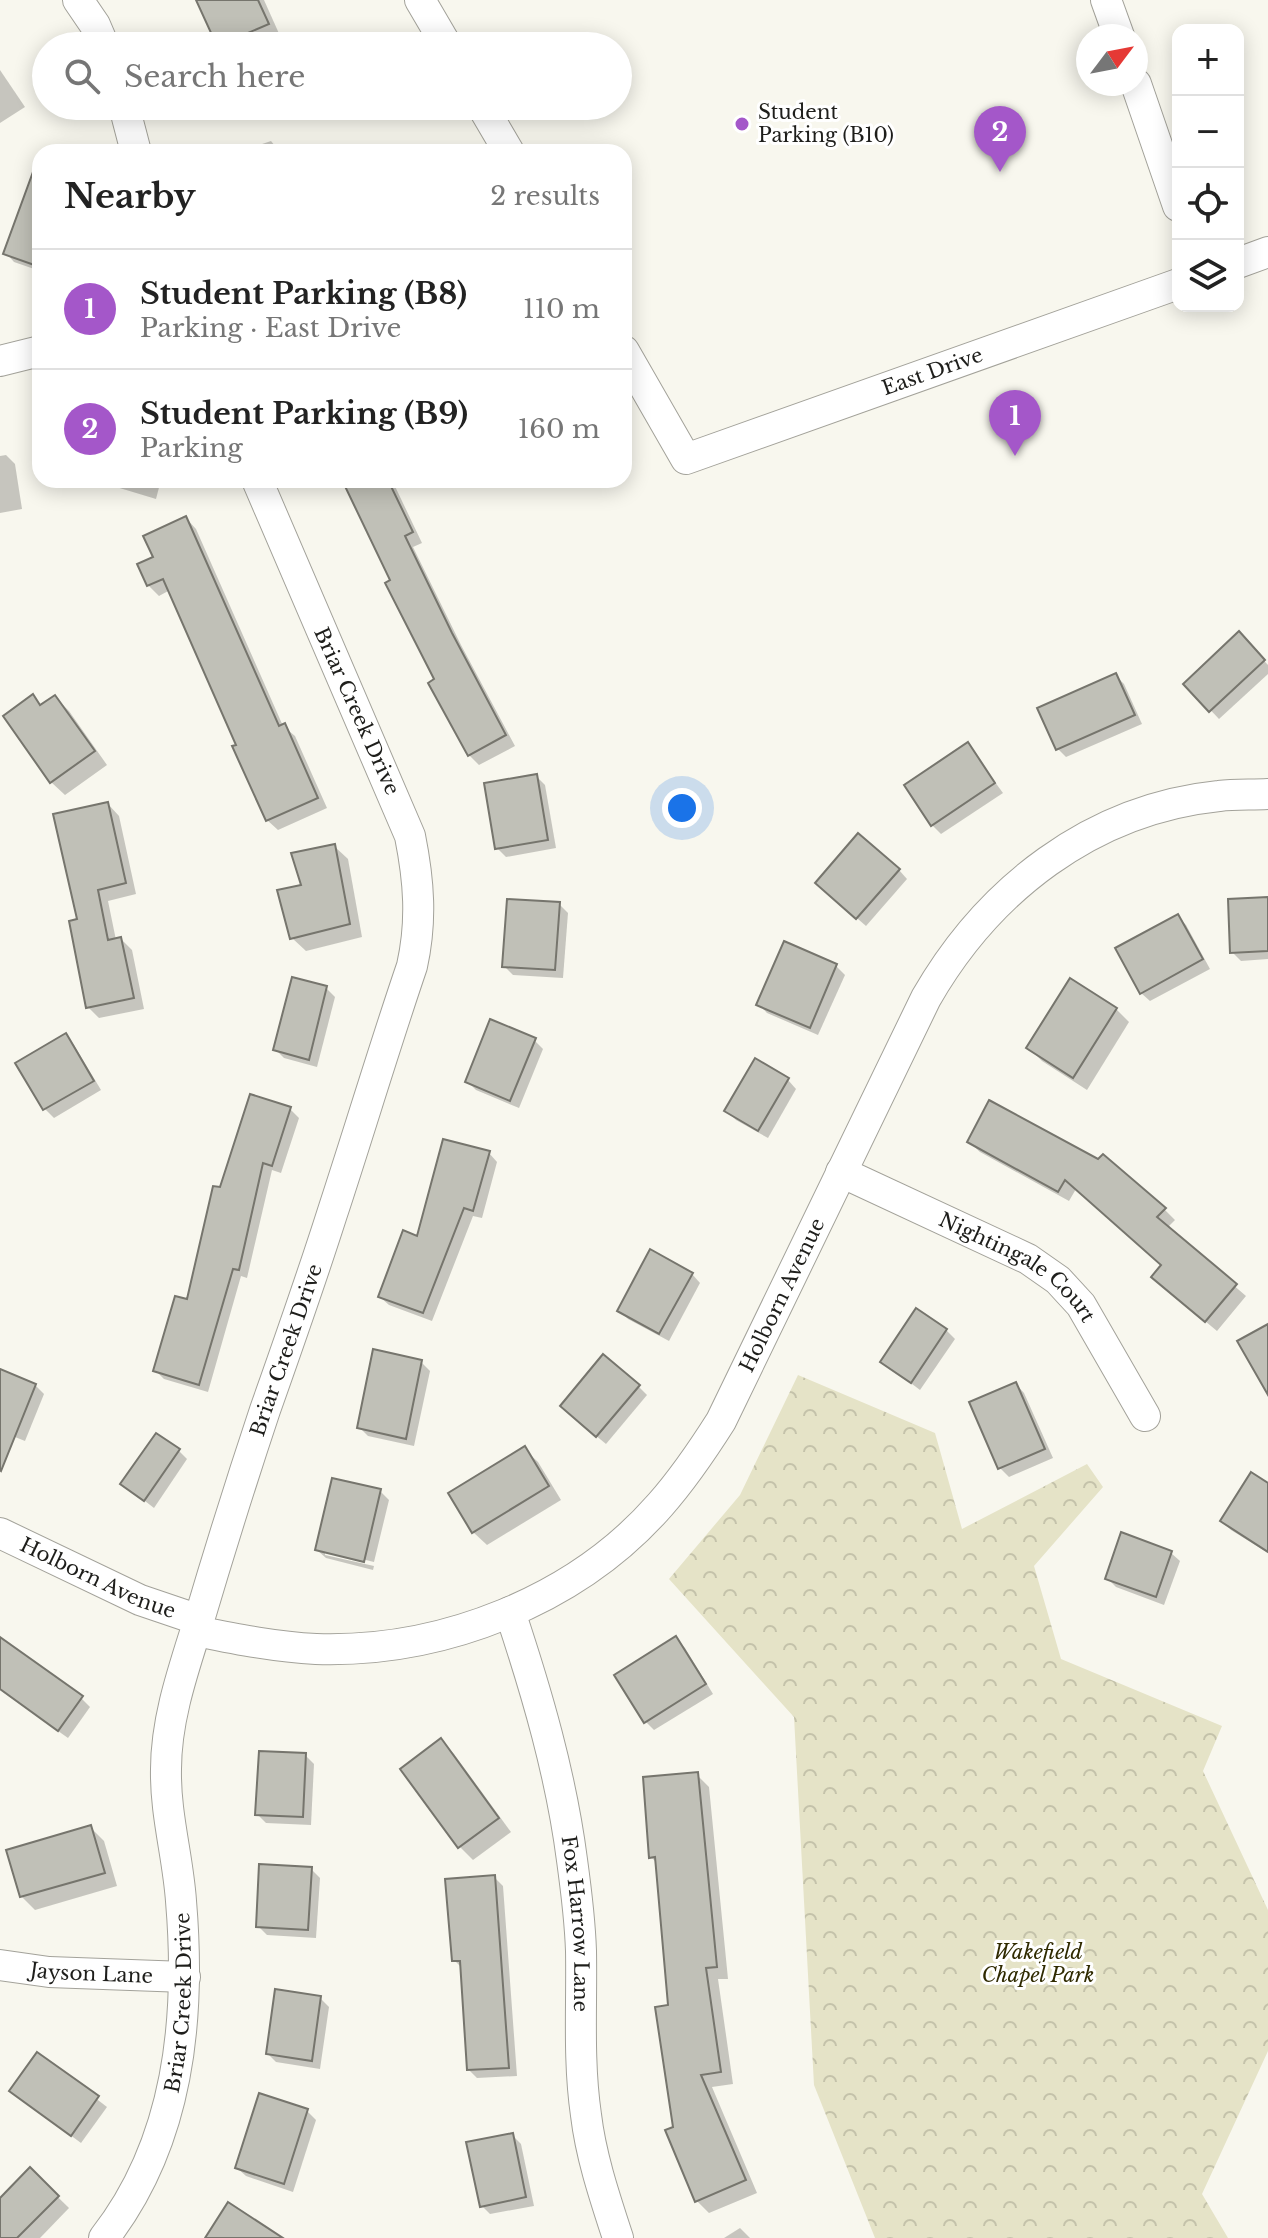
<!DOCTYPE html>
<meta charset="utf-8">
<style>
body{margin:0;font-family:"Libre Baskerville",serif;background:#f2f2f2;color:#222}
.controls{position:absolute;right:24px;top:24px;display:grid;overflow:hidden;border-radius:16px;box-shadow:0 4px 20px #0003}
.controls button{width:72px;height:72px;display:grid;place-items:center;padding:0;border:0;border-bottom:2px solid #e0e0e0;background:#fff;color:#222;font:40px sans-serif}
.compass{position:absolute;left:1076px;top:24px;width:72px;height:72px;border-radius:50%;background:#fff;box-shadow:0 4px 20px #0003;rotate:58deg}
.you{position:absolute;left:682px;top:808px;width:28px;height:28px;margin:-20px;border:6px solid #fff;border-radius:50%;background:#1a73e8;box-shadow:0 0 0 12px #1a73e833}
.badge{display:grid;place-items:center;width:52px;height:52px;border-radius:50%;background:#a457c9;color:#fff;font-size:26px;font-weight:700}
.pin{position:absolute;translate:-50% -66px;filter:drop-shadow(0 2px 4px #0008)}
.pin::after{content:'';position:absolute;top:42px;width:28px;height:24px;background:inherit;clip-path:polygon(0 0,100% 0,50% 100%)}
.list{margin:0;padding:0;list-style:none}
h2{display:flex;justify-content:space-between;align-items:center;height:104px;margin:0;padding:0 32px;font-size:34px}
h2 small{font-size:26px;font-weight:400;color:#767676}
.list li{display:grid;grid-template-columns:52px 1fr auto;gap:24px;align-items:center;box-sizing:border-box;height:120px;padding:0 32px;border-top:2px solid #e0e0e0}
.list b{display:block;font-size:30px;white-space:nowrap}
.list p{margin:0;font-size:26px;white-space:nowrap;color:#767676}
.list em{font-size:26px;font-style:normal;color:#767676}
.icon{flex:none;width:44px;height:44px;fill:none;stroke:currentColor;stroke-width:2;stroke-linecap:round;stroke-linejoin:round}
.map{position:relative;flex:none;width:1268px;height:2238px;overflow:hidden}
.search{position:absolute;background:#fff;box-shadow:0 4px 20px #0003;left:32px;top:32px;width:600px;height:88px;display:flex;align-items:center;gap:20px;box-sizing:border-box;padding:0 28px;border-radius:44px;color:#767676;font-size:30px}
.panel{position:absolute;background:#fff;box-shadow:0 4px 20px #0003;left:32px;top:144px;width:600px;height:344px;border-radius:24px}
.map>svg:first-child{display:block}
.park{fill:url(#park-crowns)}
.shadow{fill:#0003}
.building{fill:#c0c0b7;stroke:#76756d;stroke-width:2}
.lines{fill:none;stroke-linecap:round;stroke-linejoin:round}
.minor-casing{stroke:#a3a29a;stroke-width:32}
.minor{stroke:#fff;stroke-width:30}
.poi-dot{fill:#a457c9;stroke:#fff;stroke-width:3}
.labels{text-anchor:middle;stroke-width:6;stroke-linejoin:round;paint-order:stroke}
.poi-label{font-size:20px;fill:#1e1e1b;stroke:#fff;text-anchor:start}
.street-label{font-size:20px;fill:#1e1e1b;stroke:#fff}
.park-label{font-size:20px;font-style:italic;fill:#2f2a00;stroke:#fff}
</style>
<div class="map">
<svg width="1268" height="2238" viewBox="0 0 1268 2238">
<defs>
<pattern id="park-crowns" width="20" height="18" patternUnits="userSpaceOnUse" patternTransform="scale(2)"><rect width="20" height="18" fill="#e5e3c7"/><path d="M2 6a3 3 0 1 1 6 0M12 15a3 3 0 1 1 6 0" fill="none" stroke="#c4c2aa"/></pattern>
</defs>
<rect width="100%" height="100%" fill="#f8f7ee"/>
<path class="park" d="M798 1375 935 1433 962 1529 1087 1464 1103 1487 1034 1566 1061 1659 1222 1726 1203 1771 1268 1910V2051L1202 2194 1228 2238H875L814 2085 794 1717 669 1579 740 1495Z"/>
<g class="shadow">
<path d="M198 0H264L281 38 263 46H219Z"/>
<path d="M0 70 25 107 0 123Z"/>
<path d="M271 141 280 152H238Z"/>
<path d="M40 197V271L14 262 6 253Z"/>
<path d="M6 455 15 464 22 509 0 513V456Z"/>
<path d="M93 480H161L156 499Z"/>
<path d="M348 480H392L422 543 413 547 461 645 515 746 479 765 469 755Z"/>
<path d="M186 518 196 529 283 726 295 736 327 808 278 830 267 820 239 746 170 590 159 596 148 585 156 558Z"/>
<path d="M1239 634 1268 665V674L1219 719 1186 684Z"/>
<path d="M1116 676 1124 684 1142 724 1066 757 1057 748Z"/>
<path d="M32 697 42 706 55 697 69 711 107 765 65 795 51 782Z"/>
<path d="M967 744 1003 793 941 834 932 825 906 785Z"/>
<path d="M536 776 545 785 556 848 506 857 497 848Z"/>
<path d="M108 804 119 816 136 894 108 901 116 940 121 939 132 950 144 1009 99 1018 88 1007 79 921Z"/>
<path d="M334 846 348 859 362 937 306 951 292 938 304 887Z"/>
<path d="M899 870 907 879 866 926 827 892Z"/>
<path d="M1268 899V959L1241 961 1232 952Z"/>
<path d="M559 904 568 913 563 978 513 975 504 966Z"/>
<path d="M1177 916 1186 925 1210 969 1150 1001 1141 993Z"/>
<path d="M836 966 845 975 818 1035 767 1013 759 1004Z"/>
<path d="M326 988 335 997 317 1067 284 1058 276 1050Z"/>
<path d="M1116 1009 1129 1022 1087 1090 1042 1061 1029 1048Z"/>
<path d="M65 1036 74 1045 101 1090 54 1118 45 1109 18 1064Z"/>
<path d="M534 1040 543 1049 519 1108 476 1090 467 1081Z"/>
<path d="M788 1080 796 1089 768 1138 736 1120 727 1111Z"/>
<path d="M290 1109 299 1118 281 1173 272 1170 247 1278 241 1276 208 1392 164 1379 155 1370 189 1302 221 1189Z"/>
<path d="M969 1142 1164 1209 1175 1220 1167 1228 1246 1296 1217 1331 1164 1287 1163 1265 1076 1189 1069 1201 980 1152Z"/>
<path d="M489 1153 497 1162 482 1218 473 1216 432 1321 389 1305 380 1297 418 1238Z"/>
<path d="M692 1274 700 1283 669 1341 628 1319 619 1310Z"/>
<path d="M946 1330 955 1339 920 1390 883 1362Z"/>
<path d="M421 1362 430 1371 414 1446 368 1436 359 1427Z"/>
<path d="M0 1371 35 1385 44 1394 25 1441 0 1431Z"/>
<path d="M1016 1384 1024 1393 1053 1458 1009 1477 1000 1468Z"/>
<path d="M638 1386 647 1395 606 1444 571 1415Z"/>
<path d="M524 1449 538 1462 561 1500 487 1545 473 1532Z"/>
<path d="M178 1450 187 1459 154 1508 123 1484Z"/>
<path d="M1268 1485V1553L1231 1530 1222 1521Z"/>
<path d="M380 1491 389 1500 374 1562 325 1550V1555L374 1566 373 1570 326 1558 317 1550Z"/>
<path d="M1171 1553 1180 1561 1164 1605 1116 1587 1107 1578Z"/>
<path d="M676 1639 685 1648 713 1694 654 1730 646 1722Z"/>
<path d="M0 1648 81 1698 90 1707 68 1738 0 1690Z"/>
<path d="M441 1741 454 1754 511 1832 473 1860 460 1847Z"/>
<path d="M305 1755 314 1764 311 1825 266 1823 257 1814Z"/>
<path d="M697 1775 709 1787 728 1979H718L733 2084 712 2087 757 2193 709 2213 697 2201 675 2128 670 2007 657 1863 651 1857Z"/>
<path d="M90 1827 104 1841 117 1886 35 1910 21 1896Z"/>
<path d="M311 1869 320 1878 316 1938 267 1935 258 1926Z"/>
<path d="M494 1877 503 1886 517 2076 477 2078 468 2069 462 1968 454 1960Z"/>
<path d="M320 1998 329 2007 320 2069 276 2062 268 2054Z"/>
<path d="M38 2054 107 2107 81 2143 11 2091Z"/>
<path d="M307 2111 316 2120 293 2192 246 2176 237 2168Z"/>
<path d="M512 2135 521 2144 534 2206 490 2214 482 2206Z"/>
<path d="M30 2170 69 2208 40 2238H0V2200Z"/>
<path d="M740 2228 750 2238H724Z"/>
</g>
<g class="building">
<path d="M196 0H258L269 24 217 46Z"/>
<path d="M37 161 40 162V267L3 254Z"/>
<path d="M342 480H388L413 532 405 536 452 633 506 735 468 756 428 683 434 679 385 583 390 580Z"/>
<path d="M186 516 279 726 285 723 318 798 266 821 232 746 236 745 163 579 147 586 137 564 153 557 143 536Z"/>
<path d="M1239 631 1265 660 1209 712 1183 684Z"/>
<path d="M1116 673 1135 715 1056 750 1037 708Z"/>
<path d="M33 694 40 705 55 695 95 751 50 783 3 716Z"/>
<path d="M968 742 995 783 931 826 904 785Z"/>
<path d="M537 774 548 840 495 849 484 783Z"/>
<path d="M108 802 126 883 98 890 108 940 121 937 134 998 86 1008 69 921 77 919 53 814Z"/>
<path d="M858 833 900 869 856 919 815 883Z"/>
<path d="M335 844 350 924 290 939 277 890 301 885 291 853Z"/>
<path d="M1268 897V951L1230 953 1228 899Z"/>
<path d="M507 899 560 902 555 970 502 967Z"/>
<path d="M1178 914 1203 959 1140 994 1115 948Z"/>
<path d="M784 941 837 964 810 1028 756 1005Z"/>
<path d="M292 977 327 986 309 1060 273 1050Z"/>
<path d="M1070 978 1117 1008 1073 1078 1026 1048Z"/>
<path d="M490 1019 536 1038 510 1101 465 1082Z"/>
<path d="M66 1033 94 1081 43 1110 15 1063Z"/>
<path d="M755 1058 789 1078 758 1131 724 1111Z"/>
<path d="M250 1094 291 1107 272 1166 263 1163 239 1270 233 1269 199 1385 153 1371 175 1296 187 1299 213 1186 220 1187Z"/>
<path d="M989 1100 1098 1159 1103 1154 1166 1208 1157 1217 1237 1284 1205 1322 1151 1277 1161 1265 1065 1180 1058 1192 967 1142Z"/>
<path d="M443 1139 490 1151 473 1211 464 1208 423 1313 378 1297 403 1230 417 1236Z"/>
<path d="M650 1249 693 1273 659 1334 617 1311Z"/>
<path d="M916 1308 947 1329 911 1383 880 1362Z"/>
<path d="M1268 1324V1395L1237 1341Z"/>
<path d="M373 1349 422 1360 406 1439 357 1428Z"/>
<path d="M603 1354 640 1385 596 1437 560 1406Z"/>
<path d="M0 1369 36 1384 1 1471 0 1470Z"/>
<path d="M1016 1382 1045 1449 998 1469 969 1402Z"/>
<path d="M156 1433 180 1449 144 1501 120 1484Z"/>
<path d="M525 1446 549 1486 472 1533 448 1493Z"/>
<path d="M1251 1472 1268 1483V1552L1220 1521Z"/>
<path d="M332 1478 381 1489 364 1562 315 1550Z"/>
<path d="M1121 1532 1172 1551 1156 1597 1105 1579Z"/>
<path d="M676 1636 706 1684 644 1723 614 1675Z"/>
<path d="M0 1637 83 1696 58 1731 0 1689Z"/>
<path d="M441 1738 499 1818 458 1848 400 1769Z"/>
<path d="M259 1751 306 1753 303 1817 255 1815Z"/>
<path d="M698 1772 717 1967 706 1968 721 2072 701 2075 746 2180 695 2202 665 2130 673 2127 655 2007 668 2005 655 1857 649 1858 643 1777Z"/>
<path d="M91 1825 105 1873 20 1897 6 1850Z"/>
<path d="M259 1864 312 1867 308 1930 256 1927Z"/>
<path d="M495 1875 509 2068 467 2070 460 1961H452L445 1879Z"/>
<path d="M275 1989 321 1996 312 2061 266 2054Z"/>
<path d="M37 2052 99 2096 71 2136 9 2091Z"/>
<path d="M259 2093 308 2109 284 2184 235 2168Z"/>
<path d="M513 2133 526 2197 480 2207 466 2142Z"/>
<path d="M30 2167 59 2196 17 2238H0V2198Z"/>
<path d="M228 2202 283 2238H205Z"/>
</g>
<g class="lines">
<g class="minor-casing">
<g id="minor">
<path d="M78 0 95 25 104 46"/>
<path d="M420 0 447 46"/>
<path d="M1106 0 1119 36"/>
<path d="M1136 84 1178 206"/>
<path d="M124 106 136 152"/>
<path d="M482 106 509 152"/>
<path d="M1238 263 1268 252"/>
<path id="s1" d="M624 351 686 459 1178 284"/>
<path d="M0 361 40 351"/>
<path id="s2" d="M841 1172 1028 1259 1058 1280 1081 1305 1145 1416"/>
<path id="s3" d="M0 1533 140 1600 199 1620"/>
<path id="s4" d="M510 1612C537 1693 561 1775 572 1860 576 1889 580 1921 581 1951 582 2006 578 2060 586 2115 591 2157 605 2198 618 2238"/>
<path id="s5" d="M196 1631C236 1639 275 1647 316 1649 442 1653 576 1601 660 1505 683 1479 702 1451 721 1421L926 998C988 890 1091 809 1219 796 1235 794 1252 795 1268 794"/>
<path id="s6" d="M0 1965 49 1972 185 1977"/>
<path id="s7" d="M104 2238C179 2142 191 2019 181 1901 178 1857 165 1814 166 1769 166 1718 184 1668 199 1620 220 1549 242 1479 265 1410 288 1345 311 1280 332 1214 359 1132 384 1048 412 966 422 921 419 881 410 836L257 480"/>
</g>
</g>
<use href="#minor" class="minor"/>
</g>
<circle class="poi-dot" cx="742" cy="124" r="8"/>
<g class="labels">
<g class="poi-label">
<text x="758" y="119">Student<tspan x="758" dy="23">Parking (B10)</tspan></text>
</g>
<g class="street-label">
<text dy="7" stroke="none"><textPath href="#s1" startOffset="386">East Drive</textPath></text>
<text transform="translate(357 711) rotate(66)" y="7">Briar Creek Drive</text>
<text dy="7" stroke="none"><textPath href="#s2" startOffset="202">Nightingale Court</textPath></text>
<text dy="7" stroke="none"><textPath href="#s5" startOffset="750">Holborn Avenue</textPath></text>
<text dy="7" stroke="none"><textPath href="#s7" startOffset="924">Briar Creek Drive</textPath></text>
<text dy="7" stroke="none"><textPath href="#s3" startOffset="108">Holborn Avenue</textPath></text>
<text dy="7" stroke="none"><textPath href="#s4" startOffset="320">Fox Harrow Lane</textPath></text>
<text dy="7" stroke="none"><textPath href="#s6" startOffset="92">Jayson Lane</textPath></text>
<text dy="7" stroke="none"><textPath href="#s7" startOffset="252">Briar Creek Drive</textPath></text>
</g>
<g class="park-label">
<text x="1038" y="1959">Wakefield<tspan x="1038" dy="23">Chapel Park</tspan></text>
</g>
</g>
</svg>
<div class="controls">
<button>+</button>
<button>−</button>
<button><svg class="icon" aria-label="locate" viewBox="0 0 24 24"><circle cx="12" cy="12" r="6"/><path d="M12 2v4M12 18v4M2 12h4M18 12h4"/></svg></button>
<button><svg class="icon" aria-label="layers" viewBox="0 0 24 24"><path d="M12 4l9 5-9 5-9-5zM3 14l9 5 9-5"/></svg></button>
</div>
<svg class="compass" viewBox="-18 -18 36 36"><path d="M0-13l5 13h-10z" fill="#e53935"/><path d="M0 13l5-13h-10z" fill="#767676"/></svg>
<div class="you"></div>
<div class="pin badge" style="left:1015px;top:456px">1</div>
<div class="pin badge" style="left:1000px;top:172px">2</div>
<div class="search"><svg class="icon" aria-label="search" viewBox="0 0 24 24"><circle cx="10" cy="10" r="6"/><path d="M15 15l6 6"/></svg>Search here</div>
<section class="panel">
<h2>Nearby<small>2 results</small></h2>
<ul class="list">
<li><span class="badge">1</span><div><b>Student Parking (B8)</b><p>Parking · East Drive</p></div><em>110 m</em></li>
<li><span class="badge">2</span><div><b>Student Parking (B9)</b><p>Parking</p></div><em>160 m</em></li>
</ul>
</section>
</div>
